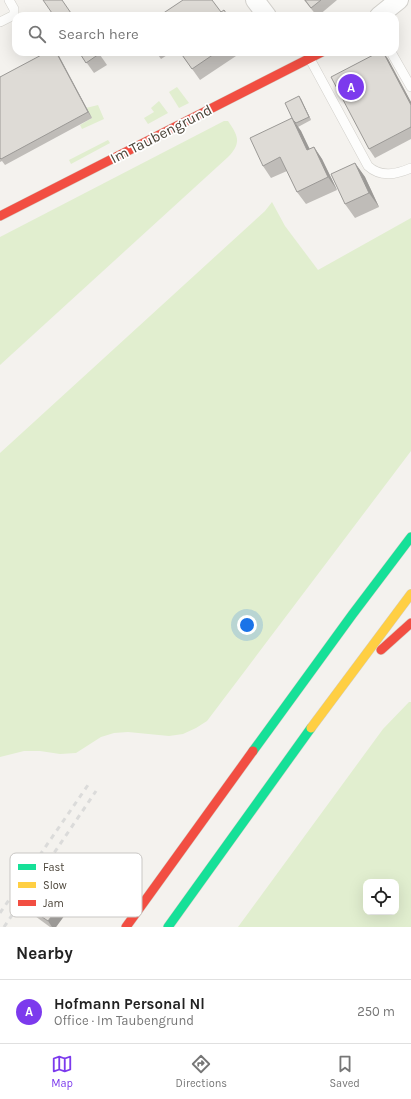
<!DOCTYPE html>
<meta charset="utf-8">
<style>
body{margin:0;font-family:Karla,sans-serif;background:#f2f2f2;color:#222}
.controls{position:absolute;right:12px;bottom:12px;display:grid;overflow:hidden;border-radius:8px;box-shadow:0 4px 16px #0002}
.controls button{width:36px;height:36px;display:grid;place-items:center;padding:0;border:0;border-bottom:1px solid #e0e0e0;background:#fff;color:#222;font:20px sans-serif}
.you{position:absolute;left:247px;top:625px;width:14px;height:14px;margin:-10px;border:3px solid #fff;border-radius:50%;background:#1a73e8;box-shadow:0 0 0 6px #1a73e833}
.badge{display:grid;place-items:center;width:26px;height:26px;border-radius:50%;background:#7c3aed;color:#fff;font-size:13px;font-weight:700}
.pin{position:absolute;translate:-50% -50%;border:2px solid #fff;box-shadow:0 1px 4px #0006}
.list{margin:0;padding:0;list-style:none}
h2{display:flex;justify-content:space-between;align-items:center;height:52px;margin:0;padding:0 16px;font-size:17px}
h2 small{font-size:13px;font-weight:400;color:#767676}
.list li{display:grid;grid-template-columns:26px 1fr auto;gap:12px;align-items:center;box-sizing:border-box;height:64px;padding:0 16px;border-top:1px solid #e0e0e0}
.list b{display:block;font-size:15px;white-space:nowrap}
.list p{margin:0;font-size:13px;white-space:nowrap;color:#767676}
.list em{font-size:13px;font-style:normal;color:#767676}
.icon{flex:none;width:22px;height:22px;fill:none;stroke:currentColor;stroke-width:2;stroke-linecap:round;stroke-linejoin:round}
.map{position:relative;flex:none;width:411px;height:927px;overflow:hidden}
.search{position:absolute;background:#fff;box-shadow:0 4px 16px #0002;left:12px;right:12px;top:12px;height:44px;display:flex;align-items:center;gap:10px;box-sizing:border-box;padding:0 14px;border-radius:12px;color:#767676;font-size:15px}
.sheet{height:116px;background:#fff}
nav{display:flex;justify-content:space-around;align-items:center;box-sizing:border-box;height:56px;border-top:1px solid #e0e0e0;background:#fff;font-size:11px;color:#767676}
nav a{display:grid;justify-items:center;gap:2px}
nav .on{color:#7c3aed}
.map>svg:first-child{display:block}
.green{fill:#e1eecf;fill-rule:evenodd}
.lines{fill:none;stroke-linecap:round;stroke-linejoin:round}
.lane-casing{stroke:#d2d0cb;stroke-width:10}
.street-casing{stroke:#d2d0cb;stroke-width:20}
.fast-casing{stroke:#d3cfc5;stroke-width:10}
.slow-casing{stroke:#d3cfc5;stroke-width:10}
.jam-casing{stroke:#d3cfc5;stroke-width:10}
.lane{stroke:#fdfdfc;stroke-width:9}
.street{stroke:#fdfdfc;stroke-width:18}
.fast{stroke:#16e098;stroke-width:9}
.slow{stroke:#ffcf43;stroke-width:9}
.jam{stroke:#f24e42;stroke-width:9}
.rail{stroke:#dbdbda;stroke-width:3;stroke-dasharray:5 5;stroke-linecap:butt}
.wall{fill:#bfbcb8}
.shaded-wall{fill:#9b9996}
.building{fill:#dedbd6;stroke:#9b9996}
.labels{text-anchor:middle;stroke-width:3.5;stroke-linejoin:round;paint-order:stroke}
.street-label{font-size:15px;fill:#4b4439;stroke:#fff}
.key{fill:#fff;stroke:#c9c7c4;stroke-width:1}
.key-label{font-size:11px;fill:#4b4439}
</style>
<div class="map">
<svg width="411" height="927" viewBox="0 0 411 927">
<rect width="100%" height="100%" fill="#f4f2ee"/>
<g class="green">
<path d="M177 87 189 103 179 108 169 92Z"/>
<path d="M159 101 168 113 148 124 144 118 154 112 151 108Z"/>
<path d="M98 105 104 119 82 129 80 125 92 118 86 108Z"/>
<path d="M224 121H228C239 137 241 143 228 157L0 365V237Z"/>
<path d="M108 140 110 143 71 164 69 160Z"/>
<path d="M272 202 285 226 318 270 411 218V451L207 721 196 728 183 734 169 736 128 732 114 733 101 737 76 753 60 754 40 751H24L0 757V453L265 211Z"/>
<path d="M409 702H411V927H238L383 729ZM366 882H396V912H366Z"/>
</g>
<g class="lines">
<g class="lane-casing">
<g id="lane">
<path d="M0 22 14 15V9L9 0"/>
<path d="M391 52 411 87"/>
<path d="M310 59 368 166C381 178 397 174 411 168"/>
</g>
</g>
<g class="street-casing">
<g id="street">
<path d="M255 0 267 16"/>
<path d="M379 16 399 0"/>
</g>
</g>
<g class="fast-casing">
<g id="fast">
<path d="M253 751 352 615 411 537"/>
<path d="M168 927 311 728"/>
</g>
</g>
<g class="slow-casing">
<path id="slow" d="M311 728 411 594"/>
</g>
<g class="jam-casing">
<g id="jam">
<path d="M0 216 322 52"/>
<path d="M381 650 411 623"/>
<path d="M126 927 253 751"/>
</g>
</g>
<use href="#lane" class="lane"/>
<use href="#street" class="street"/>
<use href="#fast" class="fast"/>
<use href="#slow" class="slow"/>
<use href="#jam" class="jam"/>
<g class="rail">
<path d="M0 913 88 785"/>
<path d="M4 927 96 791"/>
</g>
</g>
<g class="wall">
<path d="M304 0H337L318 16H317Z"/>
<path d="M56 52 92 118 5 165 2 161 0 162V77Z"/>
<path d="M79 52H98L107 65 94 73Z"/>
<path d="M156 52H172L161 59Z"/>
<path d="M180 52H242L200 80Z"/>
<path d="M383 52 388 59 411 102V139L375 158 369 149Z"/>
<path d="M299 96 301 99 311 120 298 127 301 131 309 149 314 147 322 159 337 190 306 204 297 192 287 171 271 178 263 166 293 119Z"/>
<path d="M355 163 365 177 379 207 355 218 345 204Z"/>
<path d="M81 877 87 885 56 927H50L35 916 29 908Z"/>
</g>
<g class="shaded-wall">
<path d="M56 52 58 54 92 118 88 112Z"/>
<path d="M383 52 388 59 411 102V105Z"/>
<path d="M299 96 301 99 311 120 309 117Z"/>
<path d="M292 118 301 131 316 162 307 150Z"/>
<path d="M314 147 322 159 337 190 328 177Z"/>
<path d="M355 163 365 177 379 207 369 193Z"/>
<path d="M81 877 87 885 56 927H52L48 921Z"/>
</g>
<g class="building">
<path d="M43 0H62L73 16H54Z"/>
<path d="M183 0H212L221 12 224 10 228 16H159Z"/>
<path d="M305 0H321L311 8Z"/>
<path d="M47 52H56L88 112 1 159 0 158V77Z"/>
<path d="M79 52H98L99 54 86 63Z"/>
<path d="M180 52H217L192 69Z"/>
<path d="M379 52H383L411 105V127L369 149 331 77Z"/>
<path d="M299 96 309 117 296 123 293 120 285 103Z"/>
<path d="M292 118 307 150 314 147 328 177 297 192 280 157 263 166 250 138Z"/>
<path d="M355 163 369 193 345 204 331 174Z"/>
<path d="M63 863 81 877 48 921 29 908Z"/>
</g>
<g class="labels">
<g class="street-label">
<text transform="translate(161 134) rotate(-27)" y="5">Im Taubengrund</text>
</g>
</g>
<rect x="10" y="853" width="132" height="64" rx="6" class="key"/>
<rect x="18" y="864" width="18" height="6" fill="#16e098"/>
<rect x="18" y="882" width="18" height="6" fill="#ffcf43"/>
<rect x="18" y="900" width="18" height="6" fill="#f24e42"/>
<g class="key-label">
<text x="43" y="871">Fast</text>
<text x="43" y="889">Slow</text>
<text x="43" y="907">Jam</text>
</g>
</svg>
<div class="controls">
<button><svg class="icon" aria-label="locate" viewBox="0 0 24 24"><circle cx="12" cy="12" r="6"/><path d="M12 2v4M12 18v4M2 12h4M18 12h4"/></svg></button>
</div>
<div class="you"></div>
<div class="pin badge" style="left:351px;top:87px">A</div>
<div class="search"><svg class="icon" aria-label="search" viewBox="0 0 24 24"><circle cx="10" cy="10" r="6"/><path d="M15 15l6 6"/></svg>Search here</div>
</div>
<section class="sheet">
<h2>Nearby<small></small></h2>
<ul class="list">
<li><span class="badge">A</span><div><b>Hofmann Personal Nl</b><p>Office · Im Taubengrund</p></div><em>250 m</em></li>
</ul>
</section>
<nav>
<a class="on"><svg class="icon" aria-label="map" viewBox="0 0 24 24"><path d="M3 6l6-2 6 2 6-2v14l-6 2-6-2-6 2zM9 4v14M15 6v14"/></svg>Map</a>
<a><svg class="icon" aria-label="directions" viewBox="0 0 24 24"><path d="M12 3l9 9-9 9-9-9zM9 14v-3h6M13 9l2 2-2 2"/></svg>Directions</a>
<a><svg class="icon" aria-label="saved" viewBox="0 0 24 24"><path d="M7 4h10v16l-5-4-5 4z"/></svg>Saved</a>
</nav>
